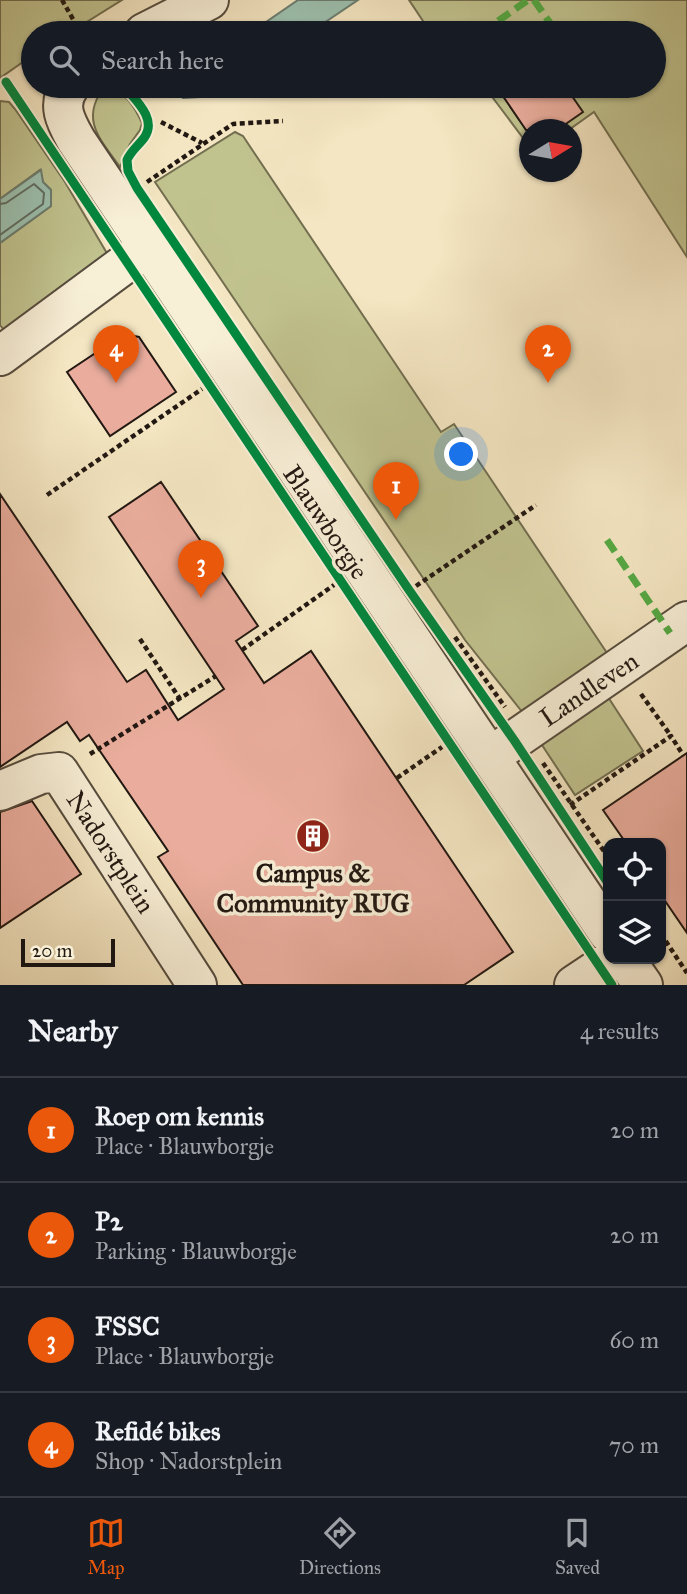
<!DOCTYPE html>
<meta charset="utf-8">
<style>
body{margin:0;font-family:"IM FELL Great Primer",serif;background:#20242c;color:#f1f3f6}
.controls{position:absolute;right:21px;bottom:21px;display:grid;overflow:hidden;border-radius:14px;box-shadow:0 2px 5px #0004}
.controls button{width:63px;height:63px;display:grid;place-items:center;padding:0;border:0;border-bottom:2px solid #363941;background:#171b24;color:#f1f3f6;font:35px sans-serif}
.compass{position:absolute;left:519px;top:119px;width:63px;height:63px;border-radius:50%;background:#171b24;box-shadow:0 2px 5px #0004;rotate:79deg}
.scale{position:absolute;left:21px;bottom:18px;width:94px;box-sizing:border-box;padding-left:7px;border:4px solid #221812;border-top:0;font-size:19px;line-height:24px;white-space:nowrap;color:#221812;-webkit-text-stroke:5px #f8efd7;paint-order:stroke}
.you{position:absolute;left:462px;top:455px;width:24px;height:24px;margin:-18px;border:5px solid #fff;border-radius:50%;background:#1a73e8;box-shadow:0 0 0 10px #1a73e833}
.badge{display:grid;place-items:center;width:46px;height:46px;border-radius:50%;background:#ea580c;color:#fff;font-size:23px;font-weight:700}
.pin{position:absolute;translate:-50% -58px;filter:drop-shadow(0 2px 4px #0008)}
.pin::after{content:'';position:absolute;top:37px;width:24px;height:21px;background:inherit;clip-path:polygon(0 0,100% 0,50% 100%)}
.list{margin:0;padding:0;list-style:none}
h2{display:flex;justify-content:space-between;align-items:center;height:91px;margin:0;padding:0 28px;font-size:30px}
h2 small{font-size:23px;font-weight:400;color:#9ea1a6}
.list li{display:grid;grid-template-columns:46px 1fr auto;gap:21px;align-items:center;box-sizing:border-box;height:105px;padding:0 28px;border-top:2px solid #363941}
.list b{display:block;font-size:26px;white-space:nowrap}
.list p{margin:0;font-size:23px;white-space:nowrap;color:#9ea1a6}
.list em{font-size:23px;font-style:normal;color:#9ea1a6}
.icon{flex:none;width:38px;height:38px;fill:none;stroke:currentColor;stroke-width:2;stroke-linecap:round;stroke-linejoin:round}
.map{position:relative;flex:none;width:687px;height:985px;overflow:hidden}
.search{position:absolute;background:#171b24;box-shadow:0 2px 5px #0004;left:21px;right:21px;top:21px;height:77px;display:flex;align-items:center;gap:18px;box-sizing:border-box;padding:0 24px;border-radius:38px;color:#9ea1a6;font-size:26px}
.sheet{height:511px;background:#171b24}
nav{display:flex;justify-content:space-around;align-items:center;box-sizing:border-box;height:98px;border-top:2px solid #363941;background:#171b24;font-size:19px;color:#9ea1a6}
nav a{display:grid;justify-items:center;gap:4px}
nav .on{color:#ea580c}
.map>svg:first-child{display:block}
.green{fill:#c1c38f;stroke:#726e50;stroke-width:2}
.water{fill:#9cc0af;stroke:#6b7d70;stroke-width:2}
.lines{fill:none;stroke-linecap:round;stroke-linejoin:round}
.shore{stroke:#5f6c60;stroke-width:2}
.building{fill:#eaad9d;stroke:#221812;stroke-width:2}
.minor-casing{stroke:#564c3e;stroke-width:42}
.path{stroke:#221812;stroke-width:4.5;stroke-dasharray:5 3.5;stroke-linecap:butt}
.minor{stroke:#f8efd7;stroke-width:38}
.quiet{stroke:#53a942;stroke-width:7;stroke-dasharray:14 7;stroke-linecap:butt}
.cycleway-casing{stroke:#f8efd7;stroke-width:13}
.cycleway{stroke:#00873e;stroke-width:9}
.labels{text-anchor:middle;stroke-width:7;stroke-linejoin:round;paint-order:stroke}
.street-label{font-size:26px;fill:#221812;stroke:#f8efd7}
.poi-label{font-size:26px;font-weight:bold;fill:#221812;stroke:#f8efd7}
</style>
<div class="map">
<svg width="687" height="985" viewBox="0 0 687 985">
<rect width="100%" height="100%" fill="#f4e6c2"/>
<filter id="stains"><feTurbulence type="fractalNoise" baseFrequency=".00286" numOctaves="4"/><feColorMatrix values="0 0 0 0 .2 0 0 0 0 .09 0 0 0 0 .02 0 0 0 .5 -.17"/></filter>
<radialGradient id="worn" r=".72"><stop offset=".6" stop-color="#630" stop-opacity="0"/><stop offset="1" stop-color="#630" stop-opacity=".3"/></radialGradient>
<g class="green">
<path d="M0 0H122L69 33H33V55L0 78Z"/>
<path d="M409 0H687V257L594 112 570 129 530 130 529 146 484 86H654V33H431Z"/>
<path d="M105 86C122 86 136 109 142 123L140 130 130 144 120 167C100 139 79 119 105 86Z"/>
<path d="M0 101 9 102 15 109 65 182 108 255 4 330 0 325V243L51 206V190L43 182 40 170 0 199Z"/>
<path d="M235 132 243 136 441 432 454 424 607 653 523 713 465 640 155 182Z"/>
<path d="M608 697 643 751 575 795 540 742Z"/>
</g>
<g class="water">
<path d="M298 0H358L309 33H250Z"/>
<path d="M175 86H216L200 97 183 98Z"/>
<path d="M41 170 43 182 51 190V206L0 243V199Z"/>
</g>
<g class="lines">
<path class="shore" d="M0 204 6 203 34 184 44 193 43 204 0 235"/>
</g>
<g class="building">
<path d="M496 86H565L583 112 557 130H526Z"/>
<path d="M124 334 139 337 176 392 110 436 67 372Z"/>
<path d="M161 482 258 626 236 641 264 683 311 651 513 952 464 985H243L158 857 168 851 89 735 80 741 67 722 0 767V494L127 682 146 670 178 720 224 689 109 517Z"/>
<path d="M687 753V933L661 895V843H626L603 810Z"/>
<path d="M32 801 81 874 0 928V812Z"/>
</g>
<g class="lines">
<g class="minor-casing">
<g id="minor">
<path d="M144 33 209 0"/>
<path d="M70 86C56 105 66 122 76 140L608 933"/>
<path d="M0 356 149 246"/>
<path d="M491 756 687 621"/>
<path d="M0 791 41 774 59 772 197 985"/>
<path d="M625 959 643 985"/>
<path d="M574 985 613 959"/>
</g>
</g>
<g class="path">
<path d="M62 0 81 33"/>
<path d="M161 122 202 143"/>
<path d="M147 182 233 124 283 121"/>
<path d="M47 495 202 389"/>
<path d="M416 586 536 505"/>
<path d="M455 637 505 707"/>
<path d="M140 639 180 699"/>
<path d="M242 650 334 585"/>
<path d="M641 694 671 736"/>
<path d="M90 754 216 676"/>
<path d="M543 763 608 857"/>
<path d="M397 778 442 747"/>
<path d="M570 805 671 736 683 755"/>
<path d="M661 934 687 973"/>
</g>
<use href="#minor" class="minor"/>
<g class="quiet">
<path d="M534 0 557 33"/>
<path d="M481 33 528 0"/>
<path d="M593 86 600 96"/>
<path d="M607 540 670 633"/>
</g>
<g class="cycleway-casing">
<g id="cycleway">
<path d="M6 82 612 985"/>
<path d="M124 86C135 100 158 119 144 138 138 146 131 151 127 160L128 171 137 188 409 590 514 740 608 883"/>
</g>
</g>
<use href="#cycleway" class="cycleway"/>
</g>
<defs>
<g id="building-disc" transform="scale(1.75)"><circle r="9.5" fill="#8f2418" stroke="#f8efd7"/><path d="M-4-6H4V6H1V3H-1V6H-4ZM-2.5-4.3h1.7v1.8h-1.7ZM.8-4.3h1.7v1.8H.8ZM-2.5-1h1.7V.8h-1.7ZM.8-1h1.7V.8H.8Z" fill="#fff"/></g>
</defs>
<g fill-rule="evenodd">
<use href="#building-disc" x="313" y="836"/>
</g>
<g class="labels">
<g class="street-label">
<text transform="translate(326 522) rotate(56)" y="9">Blauwborgje</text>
<text transform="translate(589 689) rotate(-34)" y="9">Landleven</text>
<text transform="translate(111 852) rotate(57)" y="9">Nadorstplein</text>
</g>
<g class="poi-label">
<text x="313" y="882">Campus &amp;<tspan x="313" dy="30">Community RUG</tspan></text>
</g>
</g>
<rect width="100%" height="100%" filter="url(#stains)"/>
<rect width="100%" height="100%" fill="url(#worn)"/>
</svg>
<div class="controls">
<button><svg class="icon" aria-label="locate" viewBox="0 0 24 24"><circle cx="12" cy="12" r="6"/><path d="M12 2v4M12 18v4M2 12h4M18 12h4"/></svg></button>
<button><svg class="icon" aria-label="layers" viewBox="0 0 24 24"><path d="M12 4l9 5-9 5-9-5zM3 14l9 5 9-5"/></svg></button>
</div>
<svg class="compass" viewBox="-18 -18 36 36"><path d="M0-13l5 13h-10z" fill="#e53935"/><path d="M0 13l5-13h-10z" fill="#9ea1a6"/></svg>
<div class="scale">20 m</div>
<div class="you"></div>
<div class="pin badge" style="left:396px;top:520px">1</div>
<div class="pin badge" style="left:548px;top:383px">2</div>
<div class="pin badge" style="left:201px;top:598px">3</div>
<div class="pin badge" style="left:116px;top:383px">4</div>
<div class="search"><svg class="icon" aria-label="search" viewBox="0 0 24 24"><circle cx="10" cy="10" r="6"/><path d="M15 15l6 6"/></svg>Search here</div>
</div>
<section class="sheet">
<h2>Nearby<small>4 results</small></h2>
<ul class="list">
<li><span class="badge">1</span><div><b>Roep om kennis</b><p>Place · Blauwborgje</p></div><em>20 m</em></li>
<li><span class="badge">2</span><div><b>P2</b><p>Parking · Blauwborgje</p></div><em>20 m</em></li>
<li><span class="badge">3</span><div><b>FSSC</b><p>Place · Blauwborgje</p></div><em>60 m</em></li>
<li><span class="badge">4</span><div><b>Refidé bikes</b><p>Shop · Nadorstplein</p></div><em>70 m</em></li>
</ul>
</section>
<nav>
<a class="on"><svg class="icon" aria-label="map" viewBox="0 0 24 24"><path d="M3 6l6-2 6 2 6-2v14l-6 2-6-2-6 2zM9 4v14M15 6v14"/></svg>Map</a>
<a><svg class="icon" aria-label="directions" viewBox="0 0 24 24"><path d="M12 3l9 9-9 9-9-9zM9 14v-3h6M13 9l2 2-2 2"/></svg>Directions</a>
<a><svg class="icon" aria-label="saved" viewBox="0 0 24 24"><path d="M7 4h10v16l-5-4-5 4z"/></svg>Saved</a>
</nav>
